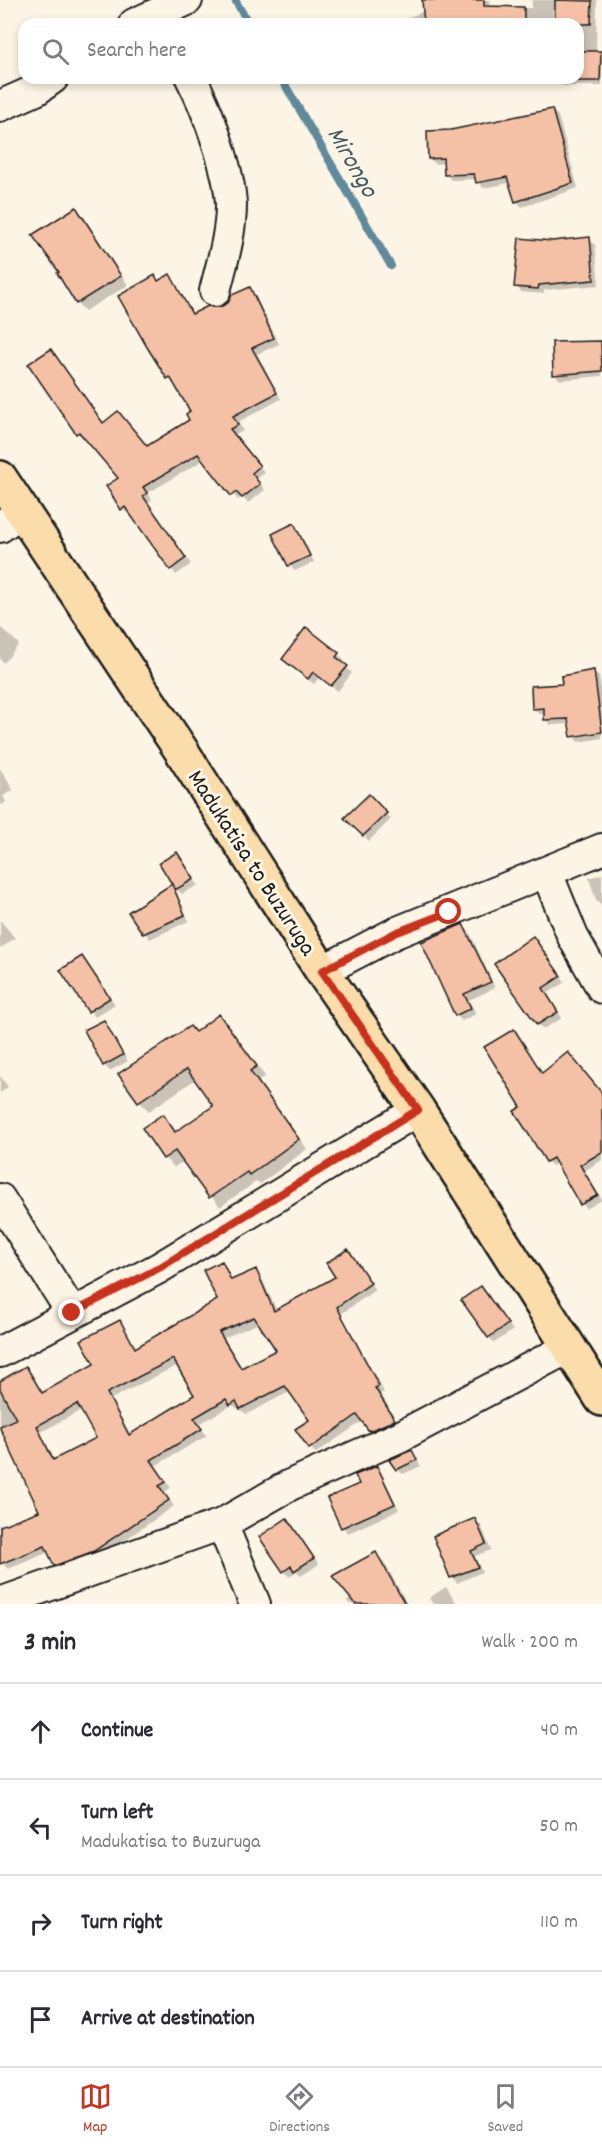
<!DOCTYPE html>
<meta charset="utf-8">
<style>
body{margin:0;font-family:Dekko,sans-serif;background:#f7f7f7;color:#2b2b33}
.stop{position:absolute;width:18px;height:18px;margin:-14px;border:4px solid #c8321e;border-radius:50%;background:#fff}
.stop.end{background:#c8321e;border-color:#fff;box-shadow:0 2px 6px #0008}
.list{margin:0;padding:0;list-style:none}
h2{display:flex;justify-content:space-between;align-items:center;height:78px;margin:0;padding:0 24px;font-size:26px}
h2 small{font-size:20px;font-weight:400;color:#7c7c81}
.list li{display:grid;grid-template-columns:39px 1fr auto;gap:18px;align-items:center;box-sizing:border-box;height:96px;padding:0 24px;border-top:2px solid #e1e1e2}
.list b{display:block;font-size:22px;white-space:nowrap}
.list p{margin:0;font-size:20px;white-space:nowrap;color:#7c7c81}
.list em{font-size:20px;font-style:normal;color:#7c7c81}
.icon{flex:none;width:33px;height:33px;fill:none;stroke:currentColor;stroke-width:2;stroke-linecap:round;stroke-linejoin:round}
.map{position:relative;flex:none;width:602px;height:1604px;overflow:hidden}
.search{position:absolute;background:#fff;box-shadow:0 3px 9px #0003;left:18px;right:18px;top:18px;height:66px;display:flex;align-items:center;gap:15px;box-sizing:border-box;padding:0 21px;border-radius:18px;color:#7c7c81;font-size:22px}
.sheet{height:462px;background:#fff}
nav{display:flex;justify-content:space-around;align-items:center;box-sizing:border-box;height:84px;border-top:2px solid #e1e1e2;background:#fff;font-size:16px;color:#7c7c81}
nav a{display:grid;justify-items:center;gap:3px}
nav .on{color:#c8321e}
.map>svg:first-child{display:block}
.shadow{fill:#0003;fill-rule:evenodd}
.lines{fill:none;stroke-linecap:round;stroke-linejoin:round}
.stream{stroke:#608a9b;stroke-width:8}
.building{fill:#f5c1a6;stroke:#1c1c1c;stroke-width:1.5;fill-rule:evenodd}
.minor-casing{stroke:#1c1c1c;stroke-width:34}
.major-casing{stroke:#1c1c1c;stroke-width:38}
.minor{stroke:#fcf5e5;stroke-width:30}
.major{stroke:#faddab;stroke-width:33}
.route{stroke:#c8321e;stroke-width:8}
.labels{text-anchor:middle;stroke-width:6;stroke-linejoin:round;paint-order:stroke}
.street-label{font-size:24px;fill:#1c1c1c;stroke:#fcf5e5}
.water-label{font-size:26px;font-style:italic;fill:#445c66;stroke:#fcf5e5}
</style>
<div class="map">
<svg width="602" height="1604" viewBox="0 0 602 1604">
<rect width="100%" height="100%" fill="#fcf5e5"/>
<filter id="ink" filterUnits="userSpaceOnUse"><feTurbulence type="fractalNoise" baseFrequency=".0167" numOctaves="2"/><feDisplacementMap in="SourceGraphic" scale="12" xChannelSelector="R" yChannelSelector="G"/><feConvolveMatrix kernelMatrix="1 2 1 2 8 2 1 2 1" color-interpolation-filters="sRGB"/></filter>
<g filter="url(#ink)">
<g class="shadow">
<path d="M423 0H490V8H532V0H597L596 53 602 55V86H563L557 80 578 78V24H402L400 21 424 11Z"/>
<path d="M552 110 558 116 578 188 522 207 516 201 510 183 483 188 477 179 451 180 446 174 445 163 435 164 430 158 451 131Z"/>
<path d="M76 208 84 217 128 285 85 311 77 303Z"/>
<path d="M589 239 595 245 599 285 544 290V294L521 292 516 286Z"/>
<path d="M170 276 194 315 221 309 249 289 255 295 279 344 257 354 281 399 238 422 243 431 235 435 265 473 256 479 265 490 248 503 242 497 238 500 205 459 148 493 152 500 148 502 191 564 176 575 131 513 128 514 122 509 121 478 86 437 83 438 77 433 51 350 104 424 147 447 191 421 193 412 175 383 168 378 155 277 160 281Z"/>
<path d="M600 342 602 376 560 380 555 374Z"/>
<path d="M294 525 299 531 314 562 295 571 289 565Z"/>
<path d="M0 627 19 644 4 663 0 659Z"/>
<path d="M307 629 338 654 344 660 341 663 352 673 338 691 319 677 314 684 289 664Z"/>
<path d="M593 672 599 677 602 695V738L578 742 573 736 571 724 551 725 545 719V714H539L534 709 564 686Z"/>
<path d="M0 768 13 790 3 796 6 802 0 806Z"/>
<path d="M369 797 391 819 369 841 347 818Z"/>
<path d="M177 854 198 885 182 894 175 888 189 921 150 939 130 912 174 885Z"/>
<path d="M602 874V906L596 900 589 878Z"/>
<path d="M0 920 15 938 0 949Z"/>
<path d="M463 926 469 931 495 988 469 1000 476 1014 462 1021 456 1015Z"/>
<path d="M538 943 565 982 547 994 562 1018 543 1029 538 1024Z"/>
<path d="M82 958 115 1004 95 1017 62 971Z"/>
<path d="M218 1016 265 1076 259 1081 307 1149 260 1184 257 1181 220 1207 184 1161 174 1167 164 1158 163 1115 177 1132 215 1106 196 1079 149 1111 139 1101 196 1033Z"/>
<path d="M104 1021 128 1061 110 1071 104 1065Z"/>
<path d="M514 1031 543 1074 602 1094V1160L584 1171 602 1200 586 1209 557 1163 552 1166 547 1161 523 1107Z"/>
<path d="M0 1076 8 1087 0 1093Z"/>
<path d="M348 1251 375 1290 341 1314 384 1392 380 1394 400 1426 376 1436 363 1421 316 1453 310 1448 311 1420 291 1391 247 1414 232 1405 199 1424 206 1436 155 1466 171 1488 164 1492 174 1506 100 1557 61 1571 49 1552 8 1569 2 1563 0 1528 41 1512 4 1433 0 1434V1382L26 1368 43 1394 96 1365 120 1322 137 1349 219 1301 222 1263 233 1281 256 1271 261 1277 277 1311 337 1277ZM259 1323 278 1351 242 1369 224 1338ZM178 1365 196 1396 131 1435 111 1399ZM82 1410 98 1439 55 1461 41 1432Z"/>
<path d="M481 1288 513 1330 494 1343 489 1337Z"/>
<path d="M412 1452 421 1466 403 1474 397 1469Z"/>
<path d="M377 1467 382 1473 399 1510 348 1533 343 1527 329 1499 361 1485Z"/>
<path d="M287 1520 319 1564 301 1576 297 1571 289 1577 284 1571Z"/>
<path d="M475 1520 481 1525 491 1550 475 1556 482 1572 457 1583 452 1577Z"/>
<path d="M376 1554 384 1562 407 1604H349L347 1600 352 1598Z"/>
<path d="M446 1587 457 1604H433L429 1598Z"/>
</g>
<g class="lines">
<g class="stream">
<path d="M235 0 249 24"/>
<path d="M281 78 391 266"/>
</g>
</g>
<g class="building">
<path d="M422 0H484V6L524 7V24H424Z"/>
<path d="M555 0 592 1 591 24H555Z"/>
<path d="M578 51H601L600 81H578Z"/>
<path d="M552 109 573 183 515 202 507 177 476 183 474 174 444 175 443 158 428 159 427 131 451 130Z"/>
<path d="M76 207 121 276 76 304 57 273 59 272 32 235Z"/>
<path d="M590 237 594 280 539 285 538 289 514 287 519 238 552 241Z"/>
<path d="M170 274 192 314 208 306 220 307 228 303 232 295 250 287 274 338 252 348 277 393 233 416 238 425 230 429 260 466 252 473 260 484 242 498 236 492 231 496 198 454 143 487 147 493 143 496 186 558 170 570 125 507 121 510 106 486 118 478 79 432 76 434 28 364 51 349 103 423 118 411 147 446 189 420 186 414 190 411 170 377 167 379 147 347 118 296 155 275 158 281Z"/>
<path d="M601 341 602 371 553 375 552 342Z"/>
<path d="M294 523 310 556 288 566 272 534Z"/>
<path d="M306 627 339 653 336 657 348 666 331 686 313 672 308 679 282 659Z"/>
<path d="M594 670 602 732 571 737 568 719 544 720V708L532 709 531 686 562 684 561 676Z"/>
<path d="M369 794 387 813 363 836 344 818Z"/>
<path d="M177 852 194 879 175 890 172 884 185 915 143 934 128 912 172 884 159 863Z"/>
<path d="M463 924 491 982 464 994 471 1008 455 1016 421 942Z"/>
<path d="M533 936 561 976 543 988 558 1012 537 1025 494 964Z"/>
<path d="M82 956 110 998 88 1012 60 970Z"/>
<path d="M219 1014 257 1066 250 1071 299 1139 249 1175 247 1172 209 1198 175 1151 163 1159 142 1128 163 1114 175 1132 213 1106 187 1069 138 1102 118 1074 190 1026 195 1032Z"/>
<path d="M104 1020 123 1055 103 1066 84 1030Z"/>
<path d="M514 1029 542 1073 568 1052 602 1093V1152L580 1165 598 1195 580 1205 553 1158 546 1162 514 1111 521 1107 484 1047Z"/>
<path d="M348 1249 371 1283 337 1307 379 1386 375 1388 395 1420 369 1431 357 1415 309 1449 295 1429 309 1420 285 1386 240 1409 236 1401 230 1405 226 1399 194 1418 202 1429 151 1460 166 1482 159 1486 169 1500 94 1551 54 1566 45 1546 0 1564V1526L39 1511 0 1428V1426L16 1419 0 1389V1381L26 1366 42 1393 94 1364 81 1340 120 1320 135 1348 217 1300 203 1270 222 1261 231 1280 256 1269 274 1311 335 1277 326 1263ZM254 1317 276 1350 241 1368 219 1332ZM173 1359 194 1395 129 1435 107 1393ZM77 1404 96 1438 53 1460 37 1426Z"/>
<path d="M481 1286 508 1324 488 1338 461 1300Z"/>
<path d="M412 1450 417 1460 396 1470 389 1460Z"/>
<path d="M377 1466 395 1504 341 1528 327 1498 359 1484 355 1475Z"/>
<path d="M287 1518 314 1558 294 1571 291 1566 283 1572 259 1537Z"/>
<path d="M475 1518 486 1544 471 1551 478 1567 450 1578 433 1536Z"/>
<path d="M376 1552 405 1604H355L332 1576Z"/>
</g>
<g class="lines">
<g class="minor-casing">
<g id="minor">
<path d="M134 24 187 0"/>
<path d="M191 78C207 108 230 171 231 205 231 234 222 263 215 291"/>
<path d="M0 106 36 90 53 78"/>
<path d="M0 527 22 511"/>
<path d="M547 873 573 937 602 988"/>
<path d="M322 971 395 933 602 849"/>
<path d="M0 1199 72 1313"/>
<path d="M0 1352 159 1268 418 1110"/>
<path d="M222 1524 255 1604"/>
<path d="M0 1603 222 1524 290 1485 399 1437 570 1347"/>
</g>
</g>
<g class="major-casing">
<path id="major" d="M0 478 181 750 322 971 418 1110 602 1399"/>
</g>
<use href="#minor" class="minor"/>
<use href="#major" class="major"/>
</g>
</g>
<g class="lines" filter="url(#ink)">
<path class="route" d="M72 1313 159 1268 418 1110 322 971 395 933 449 912"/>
</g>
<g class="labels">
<g class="street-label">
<text transform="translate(253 862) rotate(57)" y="8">Madukatisa to Buzuruga</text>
</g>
<g class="water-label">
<text transform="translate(354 161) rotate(60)" y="9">Mirongo</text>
</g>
</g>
</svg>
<div class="stop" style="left:449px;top:912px"></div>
<div class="stop end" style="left:72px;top:1313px"></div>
<div class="search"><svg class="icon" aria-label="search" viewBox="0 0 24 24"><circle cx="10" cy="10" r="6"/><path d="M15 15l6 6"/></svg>Search here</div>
</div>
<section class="sheet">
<h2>3 min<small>Walk · 200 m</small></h2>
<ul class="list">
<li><svg class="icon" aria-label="ahead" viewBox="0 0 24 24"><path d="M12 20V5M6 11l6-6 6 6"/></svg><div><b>Continue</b></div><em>40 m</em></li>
<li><svg class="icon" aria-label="left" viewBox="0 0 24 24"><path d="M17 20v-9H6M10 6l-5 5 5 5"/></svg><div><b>Turn left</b><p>Madukatisa to Buzuruga</p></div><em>50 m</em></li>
<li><svg class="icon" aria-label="right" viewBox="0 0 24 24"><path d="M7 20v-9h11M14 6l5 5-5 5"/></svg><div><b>Turn right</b></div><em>110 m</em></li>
<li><svg class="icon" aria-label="arrive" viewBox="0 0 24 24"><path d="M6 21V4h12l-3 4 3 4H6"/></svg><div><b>Arrive at destination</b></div></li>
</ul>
</section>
<nav>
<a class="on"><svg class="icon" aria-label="map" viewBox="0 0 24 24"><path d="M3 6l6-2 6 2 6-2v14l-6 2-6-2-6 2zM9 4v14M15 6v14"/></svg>Map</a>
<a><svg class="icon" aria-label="directions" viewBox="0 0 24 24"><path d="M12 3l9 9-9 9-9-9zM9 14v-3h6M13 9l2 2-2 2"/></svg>Directions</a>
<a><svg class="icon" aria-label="saved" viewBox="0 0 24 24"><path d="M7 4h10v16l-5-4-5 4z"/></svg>Saved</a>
</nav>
